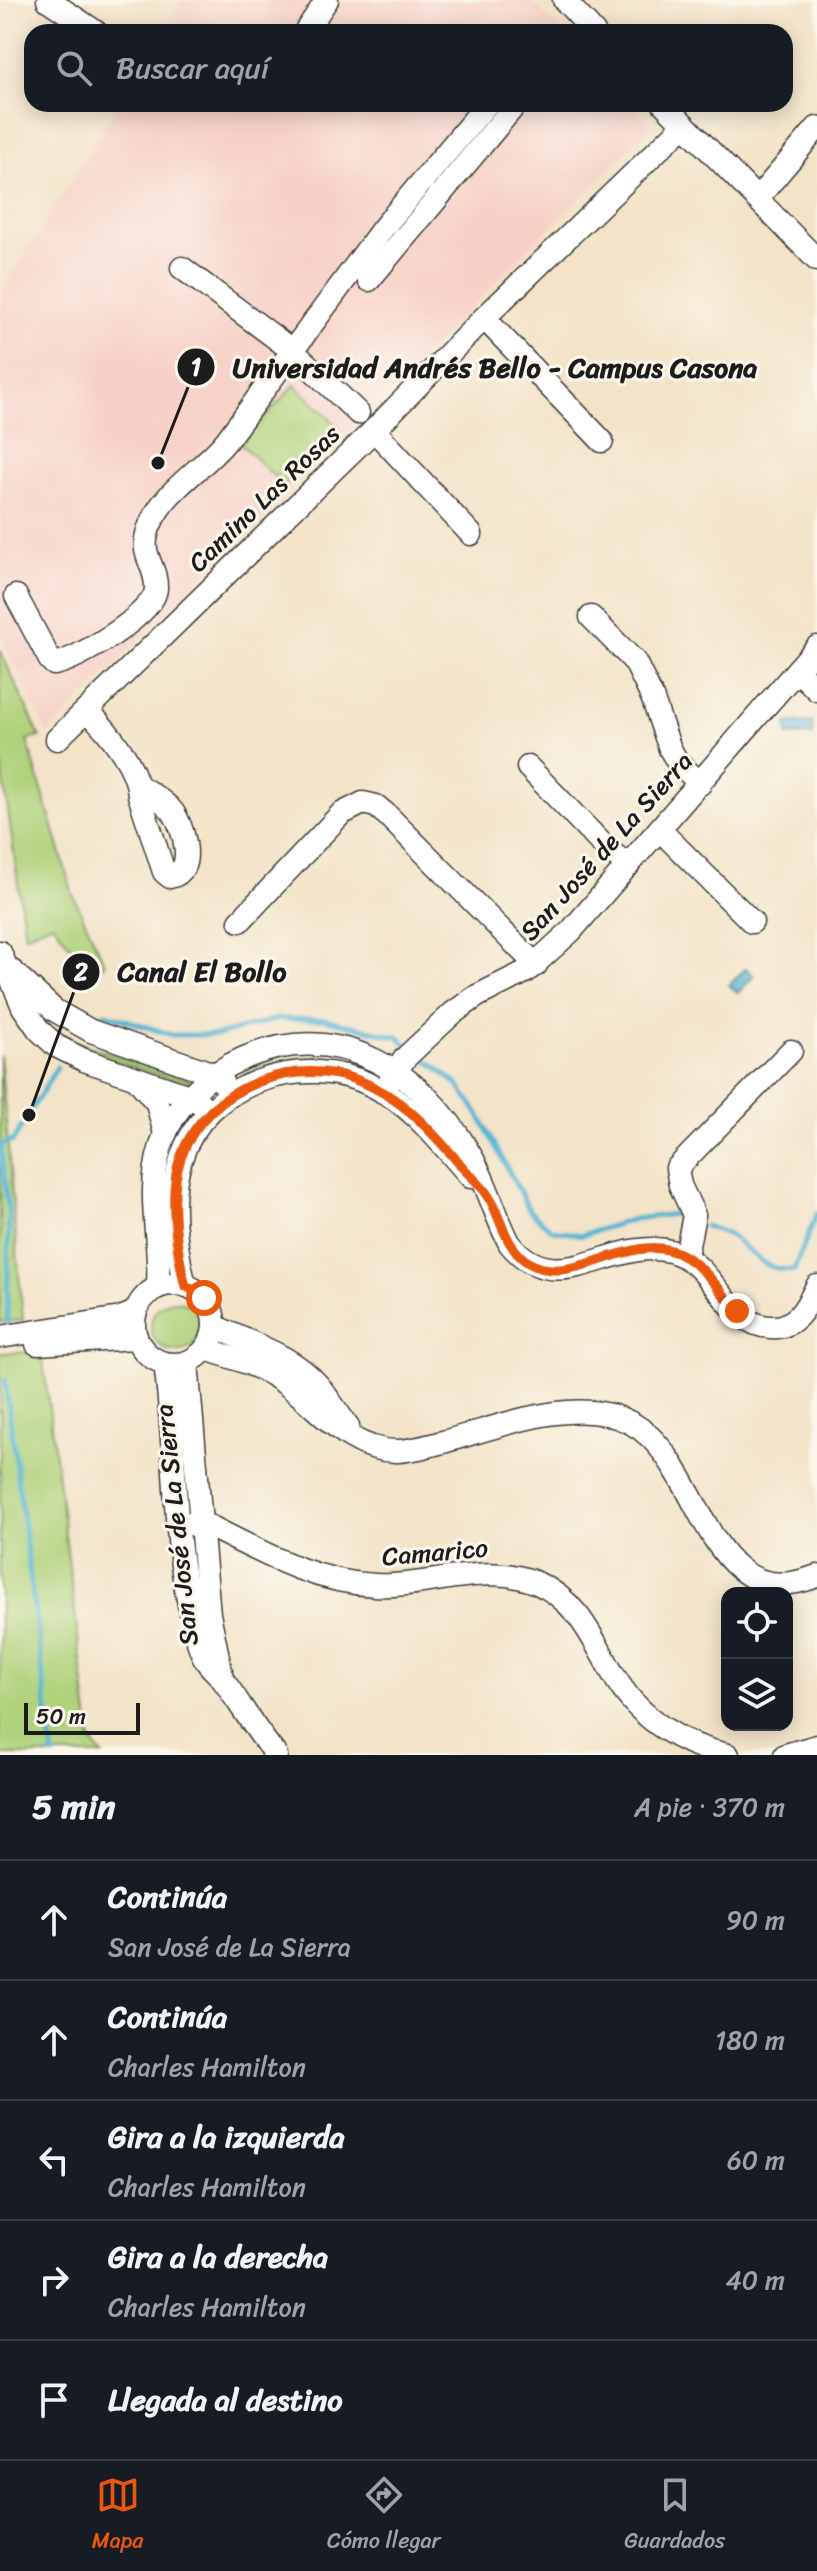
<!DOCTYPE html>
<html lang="es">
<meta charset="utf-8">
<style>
body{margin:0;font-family:Sriracha,sans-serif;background:#242831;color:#f1f3f6}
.controls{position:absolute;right:24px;bottom:24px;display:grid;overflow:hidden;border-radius:16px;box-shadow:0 4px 20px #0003}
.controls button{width:72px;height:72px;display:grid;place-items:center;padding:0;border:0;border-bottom:2px solid #363941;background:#171b24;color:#f1f3f6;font:40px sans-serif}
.scale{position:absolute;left:24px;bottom:20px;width:116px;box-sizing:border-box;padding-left:8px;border:4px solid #1c1c1c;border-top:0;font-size:22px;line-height:28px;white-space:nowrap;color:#1c1c1c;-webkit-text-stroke:6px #fbf7ec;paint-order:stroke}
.stop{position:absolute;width:24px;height:24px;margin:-18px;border:6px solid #ea580c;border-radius:50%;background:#fff}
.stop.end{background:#ea580c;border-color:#fff;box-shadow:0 2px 8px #0008}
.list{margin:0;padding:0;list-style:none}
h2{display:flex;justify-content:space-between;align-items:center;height:104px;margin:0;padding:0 32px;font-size:34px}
h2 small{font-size:26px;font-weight:400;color:#9ea1a6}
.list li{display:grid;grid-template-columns:52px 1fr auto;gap:24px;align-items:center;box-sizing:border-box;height:120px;padding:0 32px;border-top:2px solid #363941}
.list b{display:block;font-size:30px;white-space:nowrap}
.list p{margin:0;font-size:26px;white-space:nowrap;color:#9ea1a6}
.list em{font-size:26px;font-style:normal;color:#9ea1a6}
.icon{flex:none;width:44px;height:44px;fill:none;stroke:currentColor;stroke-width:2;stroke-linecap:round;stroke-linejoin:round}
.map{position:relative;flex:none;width:817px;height:1755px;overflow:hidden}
.search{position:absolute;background:#171b24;box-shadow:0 4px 20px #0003;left:24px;right:24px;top:24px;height:88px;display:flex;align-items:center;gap:20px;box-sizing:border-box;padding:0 28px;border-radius:24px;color:#9ea1a6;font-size:30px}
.sheet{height:704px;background:#171b24}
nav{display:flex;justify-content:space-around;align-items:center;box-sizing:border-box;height:112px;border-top:2px solid #363941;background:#171b24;font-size:22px;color:#9ea1a6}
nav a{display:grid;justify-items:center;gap:4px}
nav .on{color:#ea580c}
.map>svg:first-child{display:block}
.built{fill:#f7d1c8}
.green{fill:#b0d27b;stroke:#66774c;stroke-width:2}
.water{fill:#54b5d2;stroke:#386877;stroke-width:2}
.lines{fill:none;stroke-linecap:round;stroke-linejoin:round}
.stream{stroke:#54b5d2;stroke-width:5}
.minor-casing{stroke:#3c3a36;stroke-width:25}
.minor{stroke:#fff;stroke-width:22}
.route{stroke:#ea580c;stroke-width:10}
.labels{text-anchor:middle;stroke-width:6;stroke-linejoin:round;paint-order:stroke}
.street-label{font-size:26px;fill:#1c1c1c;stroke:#fbf7ec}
.leader{fill:none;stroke:#1c1c1c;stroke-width:3}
.callout-dot{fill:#1c1c1c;stroke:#fbf7ec;stroke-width:3}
.mark-label{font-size:24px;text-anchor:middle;font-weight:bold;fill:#fff}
.callout-label{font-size:28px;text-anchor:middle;font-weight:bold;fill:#1c1c1c;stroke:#fbf7ec;stroke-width:6;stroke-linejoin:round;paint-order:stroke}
</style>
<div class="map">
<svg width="817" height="1755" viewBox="0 0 817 1755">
<rect width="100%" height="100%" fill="#fbf7ec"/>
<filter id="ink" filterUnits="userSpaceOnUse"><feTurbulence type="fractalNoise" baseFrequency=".0125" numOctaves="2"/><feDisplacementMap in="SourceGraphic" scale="16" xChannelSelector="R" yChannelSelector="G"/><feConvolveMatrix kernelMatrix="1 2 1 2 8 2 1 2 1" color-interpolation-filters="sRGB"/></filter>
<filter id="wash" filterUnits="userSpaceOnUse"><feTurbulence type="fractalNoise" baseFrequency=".006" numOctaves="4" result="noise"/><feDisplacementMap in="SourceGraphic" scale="32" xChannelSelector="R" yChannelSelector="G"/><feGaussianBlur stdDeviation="1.8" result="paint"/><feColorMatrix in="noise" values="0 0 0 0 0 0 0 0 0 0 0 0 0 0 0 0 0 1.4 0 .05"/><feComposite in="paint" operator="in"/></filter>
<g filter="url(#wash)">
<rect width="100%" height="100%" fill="#f3e3c8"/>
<g class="built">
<path d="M181 0H531L562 32H162Z"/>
<path d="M119 104H631L652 126 47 733 0 634V293Z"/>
</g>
<g class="green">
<path d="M295 385 339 427 284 486 240 443Z"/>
<path d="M0 650 40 737 27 740 73 895 105 964 92 975 53 923 25 935 0 752Z"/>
<path d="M54 1029 78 1043 190 1080 192 1086 78 1049 52 1031Z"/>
<path d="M0 1055 23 1320 0 1322Z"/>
<path d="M317 1056 341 1059 348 1066 252 1077 247 1074 248 1071C271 1061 292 1058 317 1056Z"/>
<circle cx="176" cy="1326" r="25"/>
<path d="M42 1352 91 1741 103 1755H0V1353Z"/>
</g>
<g class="water">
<path d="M812 722 813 735 788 736 787 723Z"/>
<path d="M746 968 754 976 738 993 729 985Z"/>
</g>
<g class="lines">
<g class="stream">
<path d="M86 1017 107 1014 172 1035H217L277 1019H324L398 1037 406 1044"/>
<path d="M421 1055 458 1085 479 1115 530 1211 552 1230 582 1235 634 1219 675 1214 681 1217"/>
<path d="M705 1226C713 1229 722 1231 729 1235 754 1251 760 1271 794 1270L817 1213"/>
<path d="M7 1327 9 1214 0 1145 13 1141 57 1067"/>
<path d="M5 1379 53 1755"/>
</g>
</g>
</g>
<g filter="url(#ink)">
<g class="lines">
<g class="minor-casing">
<g id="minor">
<path d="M48 0 96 32"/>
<path d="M564 0 594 32"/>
<path d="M305 32 327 0"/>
<path d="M664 104 817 260"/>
<path d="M757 199 817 128"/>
<path d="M182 268 293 351 358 413"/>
<path d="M369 280 516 104"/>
<path d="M484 318 602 441"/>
<path d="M374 430 471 534"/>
<path d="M16 596 50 660 54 664C77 661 155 613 156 589 157 562 136 556 151 523 165 490 203 469 226 441L383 228 487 104"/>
<path d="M591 617 635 662 652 697 670 749 677 761 700 784"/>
<path d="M797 670 817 690"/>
<path d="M87 710C107 730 137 765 139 795L164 872 170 877C197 872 184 828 173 812 165 801 149 793 138 785"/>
<path d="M57 739 374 430 484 318 684 125"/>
<path d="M528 767 605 847 628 866"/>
<path d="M660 830 752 922"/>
<path d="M240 921 341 814 363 803 376 806 387 815 536 965"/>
<path d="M0 952 23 1007 39 1030 56 1046 84 1060 189 1096 200 1103"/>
<path d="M12 971 54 1010 91 1031 214 1074 222 1082"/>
<path d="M136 1078 157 1103 165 1134"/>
<path d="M383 1092 405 1058 453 1013 477 996 527 971 571 931 817 647"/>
<path d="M686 1256 694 1215 680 1185 677 1168 791 1051"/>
<circle cx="174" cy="1324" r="40"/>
<path d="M185 1285C175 1246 168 1198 181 1159 205 1081 305 1052 373 1086 414 1106 441 1144 471 1177"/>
<path d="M158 1287C161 1240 146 1196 160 1149 172 1107 204 1075 244 1058 340 1018 423 1072 471 1156 487 1183 495 1216 510 1244 557 1302 612 1237 670 1251 714 1261 724 1324 770 1327 796 1329 807 1306 817 1286"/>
<path d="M215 1326C250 1344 291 1354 318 1385 329 1398 337 1413 348 1426"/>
<path d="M0 1337 121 1318 135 1312"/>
<path d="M37 1344 136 1338"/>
<path d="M206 1349C229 1357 253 1363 274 1376 315 1400 342 1449 395 1451 411 1451 427 1446 443 1442 499 1427 577 1394 631 1423 705 1462 704 1620 817 1576"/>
<path d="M187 1363 209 1614 221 1671"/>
<path d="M165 1364C177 1449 171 1538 193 1621 196 1634 199 1650 207 1662 211 1668 218 1673 223 1680 241 1705 256 1731 276 1755"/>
<path d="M179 1525 199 1523 211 1527C265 1554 314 1582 375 1585 428 1588 486 1561 537 1583 580 1602 593 1641 616 1679 640 1719 683 1746 728 1755"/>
<path d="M785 1755 817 1746"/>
</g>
</g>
<use href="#minor" class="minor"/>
</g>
</g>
<g class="lines" filter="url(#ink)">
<path class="route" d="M204 1298 185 1285C177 1250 170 1207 177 1171 193 1095 284 1055 354 1079 402 1095 433 1133 465 1170 473 1178 483 1187 489 1197 502 1220 505 1248 529 1263 576 1290 637 1224 687 1258 708 1271 721 1293 737 1311"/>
</g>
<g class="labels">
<g class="street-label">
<text transform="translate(264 498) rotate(-44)" y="9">Camino Las Rosas</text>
<text transform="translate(606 846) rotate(-48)" y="9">San José de La Sierra</text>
<text transform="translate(176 1525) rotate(-96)" y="9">San José de La Sierra</text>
<text transform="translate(435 1552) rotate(-5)" y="9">Camarico</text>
</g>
</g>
<path class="leader" d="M158 463L196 367M29 1115L81 972"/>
<g class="callout-dot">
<circle cx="158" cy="463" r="8"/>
<circle cx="29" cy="1115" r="8"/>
<circle cx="196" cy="367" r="20"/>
<circle cx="81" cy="972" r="20"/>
</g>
<g class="mark-label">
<text x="196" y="375">1</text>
<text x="81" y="980">2</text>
</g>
<g class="callout-label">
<text x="495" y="377">Universidad Andrés Bello - Campus Casona</text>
<text x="202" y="981">Canal El Bollo</text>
</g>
</svg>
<div class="controls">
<button><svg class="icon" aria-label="locate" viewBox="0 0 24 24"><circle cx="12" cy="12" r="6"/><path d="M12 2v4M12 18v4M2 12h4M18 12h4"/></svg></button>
<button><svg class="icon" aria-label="layers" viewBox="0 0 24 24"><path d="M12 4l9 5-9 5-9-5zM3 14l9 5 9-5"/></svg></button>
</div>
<div class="scale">50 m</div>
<div class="stop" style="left:204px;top:1298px"></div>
<div class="stop end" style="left:737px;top:1311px"></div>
<div class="search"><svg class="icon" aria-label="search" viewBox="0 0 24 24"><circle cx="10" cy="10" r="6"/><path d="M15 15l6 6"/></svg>Buscar aquí</div>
</div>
<section class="sheet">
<h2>5 min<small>A pie · 370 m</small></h2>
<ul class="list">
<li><svg class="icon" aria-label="ahead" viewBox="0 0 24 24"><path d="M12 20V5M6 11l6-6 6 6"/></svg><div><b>Continúa</b><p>San José de La Sierra</p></div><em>90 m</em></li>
<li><svg class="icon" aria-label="ahead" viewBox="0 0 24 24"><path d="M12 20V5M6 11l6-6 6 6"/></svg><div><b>Continúa</b><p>Charles Hamilton</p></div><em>180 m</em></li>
<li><svg class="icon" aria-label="left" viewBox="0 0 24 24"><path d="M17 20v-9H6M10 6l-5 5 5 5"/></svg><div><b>Gira a la izquierda</b><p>Charles Hamilton</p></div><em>60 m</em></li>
<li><svg class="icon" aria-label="right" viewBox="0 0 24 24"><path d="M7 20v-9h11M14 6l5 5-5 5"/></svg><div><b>Gira a la derecha</b><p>Charles Hamilton</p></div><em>40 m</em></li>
<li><svg class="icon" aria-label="arrive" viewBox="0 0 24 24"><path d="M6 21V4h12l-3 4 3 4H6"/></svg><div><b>Llegada al destino</b></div></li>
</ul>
</section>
<nav>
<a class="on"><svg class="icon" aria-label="map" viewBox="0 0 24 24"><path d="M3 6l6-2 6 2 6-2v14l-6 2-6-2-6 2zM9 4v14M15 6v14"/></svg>Mapa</a>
<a><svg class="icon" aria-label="directions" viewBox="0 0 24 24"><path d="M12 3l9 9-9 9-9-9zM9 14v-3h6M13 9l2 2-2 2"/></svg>Cómo llegar</a>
<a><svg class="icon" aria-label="saved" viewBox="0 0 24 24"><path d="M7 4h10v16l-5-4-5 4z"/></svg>Guardados</a>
</nav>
